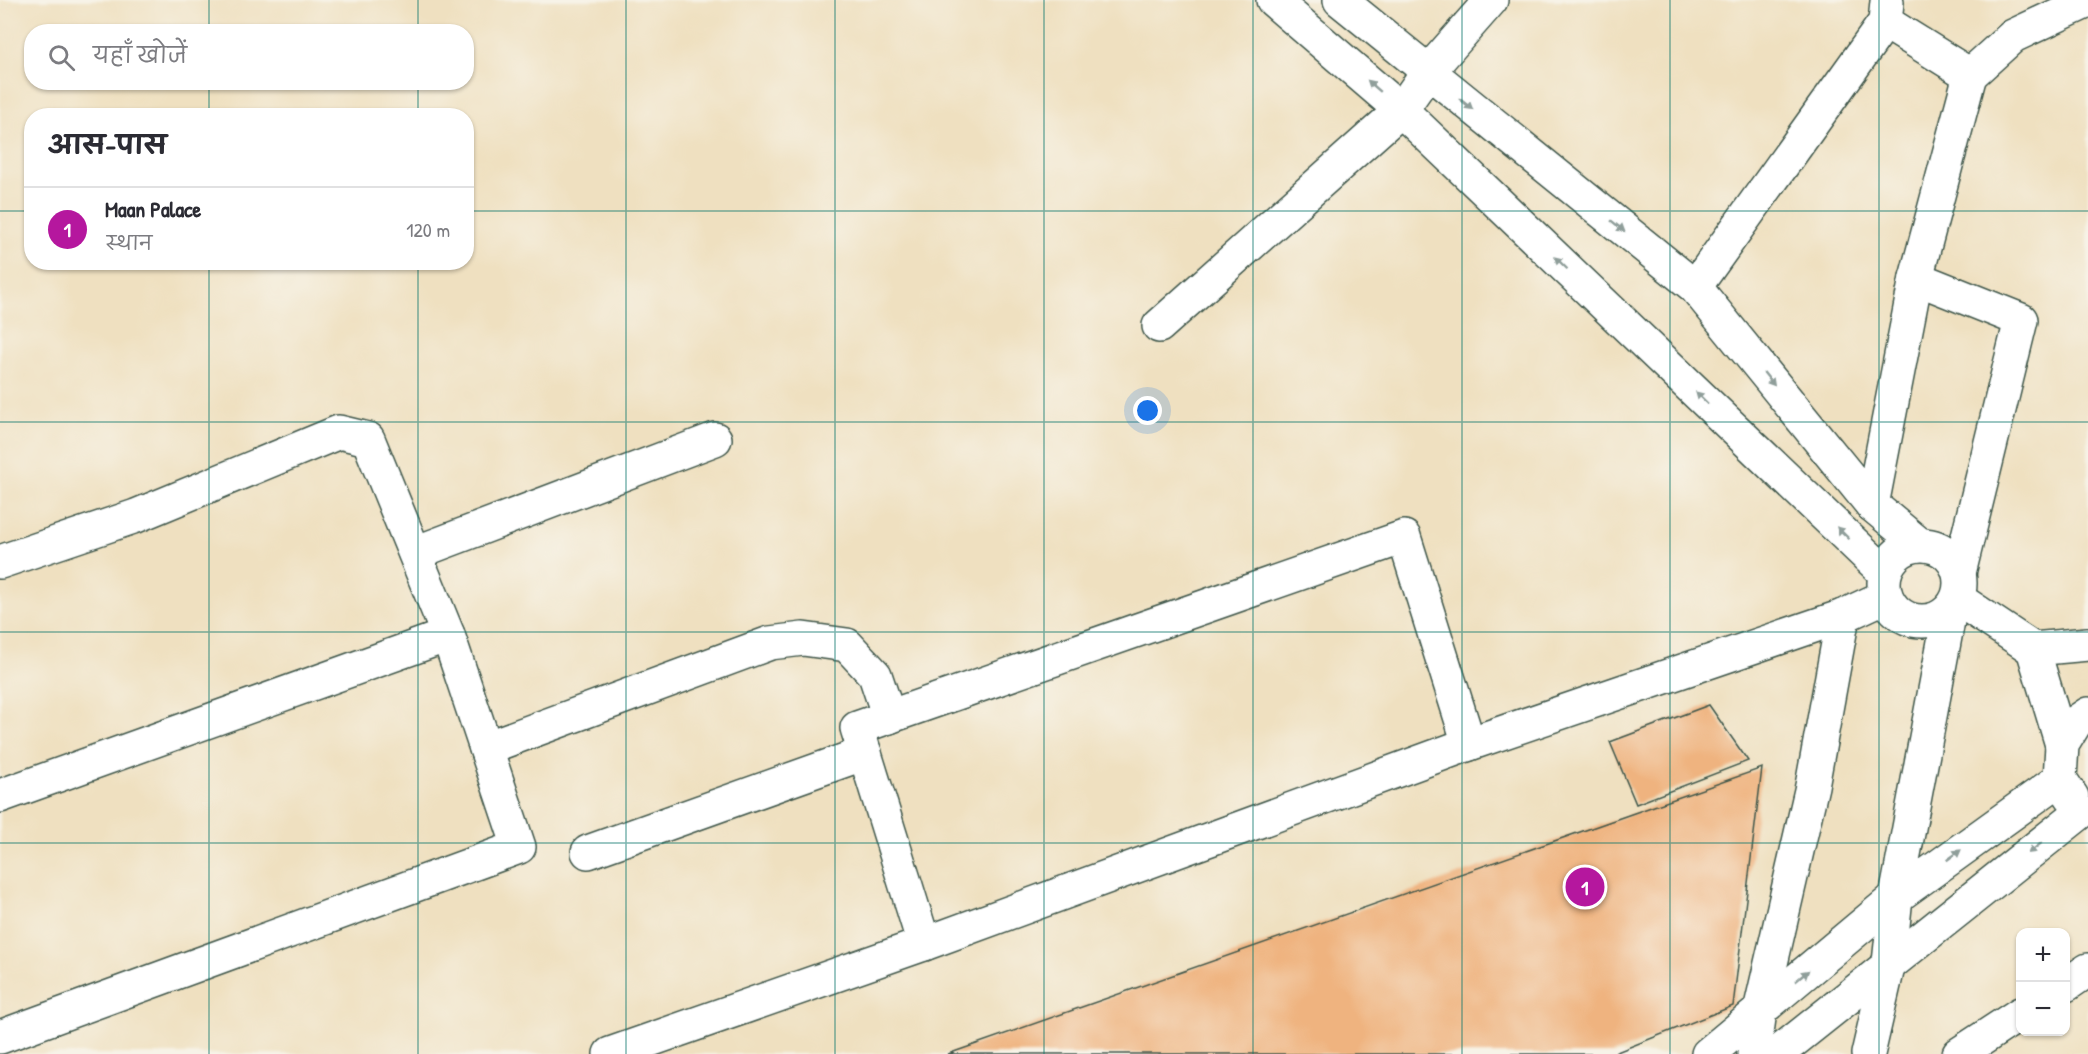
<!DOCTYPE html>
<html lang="hi">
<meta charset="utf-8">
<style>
body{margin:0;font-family:"Patrick Hand","Playpen Sans Deva",sans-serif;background:#f7f7f7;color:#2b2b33}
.controls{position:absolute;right:18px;bottom:18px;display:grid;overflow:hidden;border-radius:12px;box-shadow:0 2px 4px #0004}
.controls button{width:54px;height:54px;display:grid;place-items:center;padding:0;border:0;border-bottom:2px solid #e1e1e2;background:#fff;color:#2b2b33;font:30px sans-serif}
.you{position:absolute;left:1148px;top:411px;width:21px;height:21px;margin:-15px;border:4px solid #fff;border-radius:50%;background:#1a73e8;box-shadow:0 0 0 9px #1a73e833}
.badge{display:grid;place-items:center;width:39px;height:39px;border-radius:50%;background:#b5179e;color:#fff;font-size:20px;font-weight:700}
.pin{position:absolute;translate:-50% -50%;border:3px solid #fff;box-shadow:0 2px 6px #0006}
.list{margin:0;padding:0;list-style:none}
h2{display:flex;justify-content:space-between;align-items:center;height:78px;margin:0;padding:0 24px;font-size:26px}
h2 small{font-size:20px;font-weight:400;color:#7c7c81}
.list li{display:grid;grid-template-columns:39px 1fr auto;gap:18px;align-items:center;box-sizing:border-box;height:84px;padding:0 24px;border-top:2px solid #e1e1e2}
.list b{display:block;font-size:22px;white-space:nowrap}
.list p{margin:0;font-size:20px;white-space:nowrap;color:#7c7c81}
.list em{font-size:20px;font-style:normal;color:#7c7c81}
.icon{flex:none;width:33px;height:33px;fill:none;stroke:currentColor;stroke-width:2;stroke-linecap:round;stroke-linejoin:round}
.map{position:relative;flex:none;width:2088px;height:1054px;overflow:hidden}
.search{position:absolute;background:#fff;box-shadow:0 2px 4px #0004;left:24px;top:24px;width:450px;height:66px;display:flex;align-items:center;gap:15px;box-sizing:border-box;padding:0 21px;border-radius:24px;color:#7c7c81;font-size:22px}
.panel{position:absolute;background:#fff;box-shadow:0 2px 4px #0004;left:24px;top:108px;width:450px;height:162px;border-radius:24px}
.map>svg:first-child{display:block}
.building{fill:#efb37f}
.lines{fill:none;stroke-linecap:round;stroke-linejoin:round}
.minor-casing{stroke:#3e5549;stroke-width:36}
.minor{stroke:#fff;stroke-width:33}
.oneway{fill:#8f9e9a}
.grid{fill:none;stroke:#0f766e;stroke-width:1.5;stroke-opacity:0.55}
</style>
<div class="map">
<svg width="2088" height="1054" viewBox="0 0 2088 1054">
<rect width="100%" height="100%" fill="#f7f3e8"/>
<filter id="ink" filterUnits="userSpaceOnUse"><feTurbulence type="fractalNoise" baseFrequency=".0167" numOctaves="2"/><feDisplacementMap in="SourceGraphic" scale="12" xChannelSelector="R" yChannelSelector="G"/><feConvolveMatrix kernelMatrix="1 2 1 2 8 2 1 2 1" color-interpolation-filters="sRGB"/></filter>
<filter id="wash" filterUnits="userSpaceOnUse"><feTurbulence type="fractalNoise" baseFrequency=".008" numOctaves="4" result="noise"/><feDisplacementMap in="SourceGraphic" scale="24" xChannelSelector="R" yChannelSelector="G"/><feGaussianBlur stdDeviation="1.35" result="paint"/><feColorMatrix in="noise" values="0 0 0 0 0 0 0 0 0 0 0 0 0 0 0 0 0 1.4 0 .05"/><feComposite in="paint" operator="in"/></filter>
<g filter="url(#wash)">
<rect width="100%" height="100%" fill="#efe0c0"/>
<g id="blocks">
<g class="building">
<path d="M1709 705 1748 761 1636 804 1610 742Z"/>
<path d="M1762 768 1733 1006 1612 1054H948Z"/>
</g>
</g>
</g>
<g filter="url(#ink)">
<use href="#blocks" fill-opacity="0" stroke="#3e5549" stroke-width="1.5"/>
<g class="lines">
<g class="minor-casing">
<g id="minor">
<path d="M1273 0 1401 110 1885 573"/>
<path d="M1340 0 1695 287 1872 505 1919 544"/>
<path d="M1970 75 2013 36 2088 1"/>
<path d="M1916 278 2021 320 1959 573"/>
<path d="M1695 287 1885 22 1887 2"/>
<path d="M1159 326 1401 110 1427 73 1491 0"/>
<path d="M1872 505 1916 278 1970 75 1885 22"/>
<circle cx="1922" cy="583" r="38"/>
<path d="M415 553 715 439"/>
<path d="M0 562 136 516 339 432 368 439 448 635 519 847 0 1037"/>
<path d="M1958 599 2033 649 2088 644"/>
<path d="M2033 649 2062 745"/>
<path d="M486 748 770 643 803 639 847 645 875 675 889 717"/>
<path d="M0 796 448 635"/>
<path d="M2072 797 2060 779 2062 745 2076 722 2088 714"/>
<path d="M588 852 865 753"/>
<path d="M924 944 857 728 1404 537 1469 744"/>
<path d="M2066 985 2088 970"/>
<path d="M610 1054 924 944 1469 744 1843 616 1886 596"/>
<path d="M1708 1054 1896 897 2060 779"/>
<path d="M1754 1054 1760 1011 1812 786 1843 616"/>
<path d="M1777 1054 2081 812"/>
<path d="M1868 1054 1889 963 1896 897 1950 610"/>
<path d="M1959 1054 2020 1014"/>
</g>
</g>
<use href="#minor" class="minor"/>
</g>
<defs><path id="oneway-solid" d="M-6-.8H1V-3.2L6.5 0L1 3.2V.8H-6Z" transform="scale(1.5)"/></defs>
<g class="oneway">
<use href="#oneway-solid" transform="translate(1374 86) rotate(-139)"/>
<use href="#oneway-solid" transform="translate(1466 104) rotate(39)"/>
<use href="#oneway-solid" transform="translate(1618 226) rotate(39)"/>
<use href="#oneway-solid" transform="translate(1561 263) rotate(-136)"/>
<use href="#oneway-solid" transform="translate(1769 379) rotate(51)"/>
<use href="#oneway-solid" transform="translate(1702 398) rotate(-136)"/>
<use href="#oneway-solid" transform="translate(1843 533) rotate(-136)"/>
<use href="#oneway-solid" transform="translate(2035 848) rotate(142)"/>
<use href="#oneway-solid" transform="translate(1954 855) rotate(-36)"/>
<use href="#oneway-solid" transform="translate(1802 976) rotate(-40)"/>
</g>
</g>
<path class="grid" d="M209 0V32M418 0V32M626 0V1054M835 0V1054M1044 0V1054M1253 0V1054M1462 0V1054M1670 0V1054M1879 0V1054M209 82V116M418 82V116M0 211H32M466 211H2088M209 262V1054M418 262V1054M0 422H2088M0 632H2088M0 843H2088"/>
</svg>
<div class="controls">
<button>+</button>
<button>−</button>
</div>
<div class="you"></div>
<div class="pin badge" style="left:1585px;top:887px">1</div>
<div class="search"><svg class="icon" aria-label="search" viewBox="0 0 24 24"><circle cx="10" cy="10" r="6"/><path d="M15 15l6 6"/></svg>यहाँ खोजें</div>
<section class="panel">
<h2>आस-पास<small></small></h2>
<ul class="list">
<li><span class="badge">1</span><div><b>Maan Palace</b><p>स्थान</p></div><em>120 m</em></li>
</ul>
</section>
</div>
